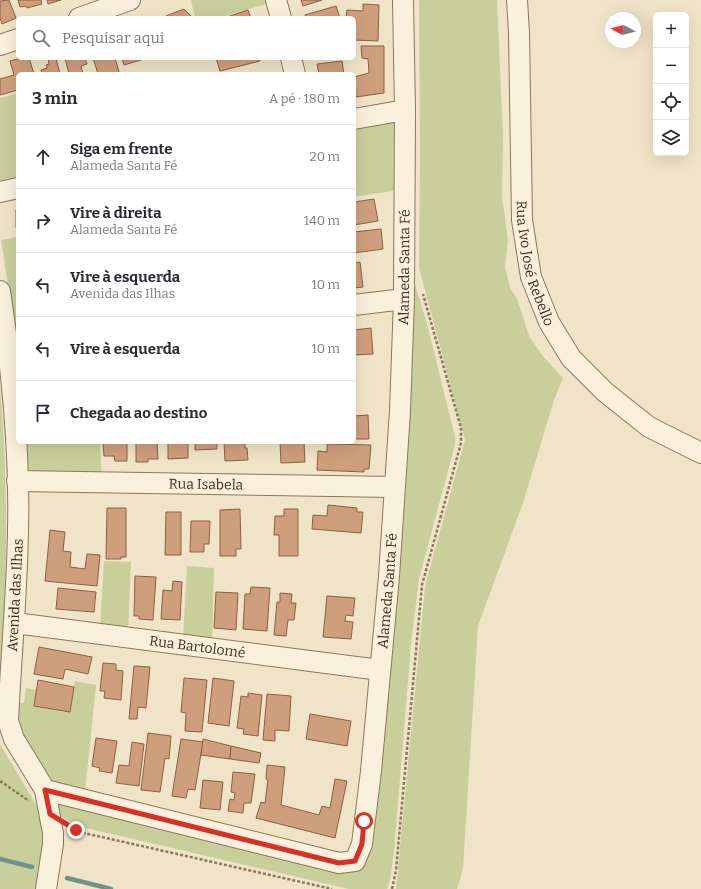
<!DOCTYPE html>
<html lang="pt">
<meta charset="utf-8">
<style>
body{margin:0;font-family:Bitter,serif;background:#f7f7f7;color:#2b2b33}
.controls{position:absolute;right:12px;top:12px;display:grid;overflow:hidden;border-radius:6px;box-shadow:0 4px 16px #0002}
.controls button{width:36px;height:36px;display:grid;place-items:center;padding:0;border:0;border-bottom:1px solid #e1e1e2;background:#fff;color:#2b2b33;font:20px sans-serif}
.compass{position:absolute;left:605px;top:12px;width:36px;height:36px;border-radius:50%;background:#fff;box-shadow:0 4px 16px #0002;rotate:277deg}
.stop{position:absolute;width:12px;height:12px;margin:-9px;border:3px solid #d93025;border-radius:50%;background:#fff}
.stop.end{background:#d93025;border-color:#fff;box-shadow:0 1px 4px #0008}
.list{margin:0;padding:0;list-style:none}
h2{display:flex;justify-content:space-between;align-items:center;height:52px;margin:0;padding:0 16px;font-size:17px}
h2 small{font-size:13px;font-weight:400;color:#7c7c81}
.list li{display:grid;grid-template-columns:26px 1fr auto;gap:12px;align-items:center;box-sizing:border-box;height:64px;padding:0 16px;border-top:1px solid #e1e1e2}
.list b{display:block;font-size:15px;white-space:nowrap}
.list p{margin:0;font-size:13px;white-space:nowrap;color:#7c7c81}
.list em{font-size:13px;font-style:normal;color:#7c7c81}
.icon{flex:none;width:22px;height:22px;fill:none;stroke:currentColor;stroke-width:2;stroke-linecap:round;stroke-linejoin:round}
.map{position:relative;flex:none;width:701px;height:889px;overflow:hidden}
.search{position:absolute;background:#fff;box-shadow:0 4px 16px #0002;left:16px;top:16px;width:340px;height:44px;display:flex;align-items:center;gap:10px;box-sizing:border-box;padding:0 14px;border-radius:6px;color:#7c7c81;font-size:15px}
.panel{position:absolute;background:#fff;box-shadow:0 4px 16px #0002;left:16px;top:72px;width:340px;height:372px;border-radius:6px}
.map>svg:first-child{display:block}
.green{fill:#c9cf9b}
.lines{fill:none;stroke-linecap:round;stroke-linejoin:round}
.stream{stroke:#6f938a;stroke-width:4.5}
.building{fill:#cf9f7d;stroke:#8d5f41}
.minor-casing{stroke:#8d765c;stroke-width:22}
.path{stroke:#8d765c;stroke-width:2.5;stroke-dasharray:3 2;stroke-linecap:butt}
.minor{stroke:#faf1dc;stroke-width:20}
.route{stroke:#d93025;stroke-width:5}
.labels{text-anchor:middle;stroke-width:3;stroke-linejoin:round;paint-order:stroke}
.street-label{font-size:14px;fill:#3d2e20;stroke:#f7eed8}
</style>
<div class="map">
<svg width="701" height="889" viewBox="0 0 701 889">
<rect width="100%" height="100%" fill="#f0e4c8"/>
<g class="green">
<path d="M191 0H269L270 3 218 18H195Z"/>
<path d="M419 0H497L503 136 502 196 508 240 505 267 511 290 517 298 529 336 542 355 563 378 554 400 523 503 478 626 463 869 457 889H396L425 586 465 440 419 268 420 154Z"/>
<path d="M18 93V181L0 184V98Z"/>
<path d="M397 121 400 190 354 197V126Z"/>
<path d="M18 237V335L15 330 1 240Z"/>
<path d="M410 271C430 324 440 381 455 436V445L419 579 411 645 394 852 390 880 387 889H349L77 826 58 815V802L351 871 359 870 365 862Z"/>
<path d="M0 386C9 486 7 581 0 681Z"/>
<path d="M25 442H100L102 476 29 472 27 469Z"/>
<path d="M104 561 131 562 128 632 100 628Z"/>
<path d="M187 566 214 568 212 643 183 639Z"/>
<path d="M75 681 96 685 85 792 49 780 17 723 19 702 24 703 26 688 37 690 34 706 69 712Z"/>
<path d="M0 744 37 806 41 822 43 848 42 867 35 889H0Z"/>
</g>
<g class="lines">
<g class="stream">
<path d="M0 859 32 867"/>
<path d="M67 878 111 889"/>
</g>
</g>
<g class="building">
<path d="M9 0 16 18 2 24 0 18V1Z"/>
<path d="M18 0H41L42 4 27 8 26 6 20 7Z"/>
<path d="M47 0H61L48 4Z"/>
<path d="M301 0H322L303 6Z"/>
<path d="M363 4 379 5 378 41 354 40V18H346L347 10 363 11Z"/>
<path d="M336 6 340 18H306L305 15Z"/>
<path d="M184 9 193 18H167L166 16Z"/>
<path d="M248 10 251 18H224Z"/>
<path d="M361 46H384V93L356 97 354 77 369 73 368 59 362 58Z"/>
<path d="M21 58H29L34 74H18V90L0 95V79L14 75 10 61Z"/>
<path d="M56 58 60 74H42L41 70 47 68 46 65 49 64 48 59Z"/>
<path d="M65 58H85L87 64 81 66 83 74H69Z"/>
<path d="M93 58H115L119 72 112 74H98Z"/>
<path d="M122 58H144V59L124 65Z"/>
<path d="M216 58H259L260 61 220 71Z"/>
<path d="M342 61 344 74H319L317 64Z"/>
<path d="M374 199 378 221 354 225V202Z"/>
<rect x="16" y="210" width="2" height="17"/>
<path d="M381 229 383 249 354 253V232Z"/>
<path d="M360 262 363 287 354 288V263Z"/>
<path d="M371 328 373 354 354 355V330Z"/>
<path d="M368 415 369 439H354V416Z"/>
<path d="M103 442H127V461H115L114 456H104Z"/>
<path d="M136 442H157L158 459H148V462H136Z"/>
<path d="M168 442H188V458L168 459Z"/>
<path d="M195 442H217V449L195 450Z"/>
<path d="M224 442H245V448H247L248 460 225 461Z"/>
<path d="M280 442H304L305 462 281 463Z"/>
<path d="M327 444 371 445 369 469H364V472L317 470 318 451 327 452Z"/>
<path d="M328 505 357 508V512H363L361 533 312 529 313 515 327 516Z"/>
<path d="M107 508H126V557H121V559H106Z"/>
<path d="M240 509 241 549H236V556H220V510Z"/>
<path d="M284 509H298V556H279V535H274L275 516H284Z"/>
<path d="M166 512H181V555H165Z"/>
<path d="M191 521H210L209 544H204V552H190Z"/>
<path d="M50 530 65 532 63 551 71 552 70 567 85 569 87 554 100 555 97 586 45 581Z"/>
<path d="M135 576 156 577 153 620 139 619V616H134Z"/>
<path d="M173 581 182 582 180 620 161 619 163 590 172 591Z"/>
<path d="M251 587 270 588 267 631 243 629 245 594H250Z"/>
<path d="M58 588 96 592 94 612 56 609Z"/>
<path d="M216 592 238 593 236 630 214 628Z"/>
<path d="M280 593 292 594 291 603H296L294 620H288L286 636 274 635 277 602H280Z"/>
<path d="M327 596 355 598 353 616 346 615 345 621 353 622 351 639 323 637Z"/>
<path d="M39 647 92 657 88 674 65 669 63 679 34 674Z"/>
<path d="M103 663 116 664V670L123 671 121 700 104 698 105 691H100Z"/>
<path d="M134 666 150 667 146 708 138 707 137 719H129Z"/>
<path d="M184 678 207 680 202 732 185 731 186 713 181 712Z"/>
<path d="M213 678 234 681 229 726 208 723Z"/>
<path d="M38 680 74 687 70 712 34 706Z"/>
<path d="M248 693 262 695 258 736 243 734 244 729 237 728 241 696 248 697Z"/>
<path d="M267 694 291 696 289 731 275 730V741L263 740Z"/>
<path d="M310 714 351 721 347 746 306 739Z"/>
<path d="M148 733 171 736 169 759 165 758 160 792 141 790Z"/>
<path d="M96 738 117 741 112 773 99 771 100 768 92 766Z"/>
<path d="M181 739 203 742 195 790 188 789 186 798 172 796Z"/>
<path d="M203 739 231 746 230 759 201 755Z"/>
<path d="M132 742 144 744 139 786 116 783 119 765 129 766Z"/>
<path d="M231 746 261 753 259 763 230 759Z"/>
<path d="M267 765 285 767 281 805 319 815 322 806 330 808 335 779 347 781 335 838 256 818 261 802 265 803 268 780 266 779Z"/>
<path d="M233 772 255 774 251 803H244L243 813 228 811 230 799 234 800 235 793 231 792Z"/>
<path d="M203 780 223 782 220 810 200 808Z"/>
</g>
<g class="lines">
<g class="minor-casing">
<g id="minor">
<path d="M276 0 281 18"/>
<path id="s1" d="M517 0 519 33 522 220 531 277 549 322 571 358 605 392 649 427 701 453"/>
<path d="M79 18 130 0"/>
<path d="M0 45 18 39"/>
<path d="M291 58 295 74"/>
<path d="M354 119 405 110"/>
<path d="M0 192 18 188"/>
<path d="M0 291C12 370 20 450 18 530 17 594 11 657 8 721L14 739 45 790 47 801 53 833V844L46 889"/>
<path d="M354 305 404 299"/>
<path id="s2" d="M17 481 394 487"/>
<path id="s3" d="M15 623 380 670"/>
<path id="s4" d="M45 790 339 863 355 861 362 844 371 771 389 576 400 411 404 299 405 110 403 0"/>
</g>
</g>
<g class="path">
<path d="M0 781 29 801"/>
<path d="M69 826 84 833 332 889"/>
<path d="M392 889 396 870 422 585 461 443V428L423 294"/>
</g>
<use href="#minor" class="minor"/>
</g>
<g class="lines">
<path class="route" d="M76 830 50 814 45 790 339 863 355 861 362 844 364 821"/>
</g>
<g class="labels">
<g class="street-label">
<text dy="5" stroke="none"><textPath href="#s1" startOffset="265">Rua Ivo José Rebello</textPath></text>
<text dy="5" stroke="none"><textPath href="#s4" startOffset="916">Alameda Santa Fé</textPath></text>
<text dy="5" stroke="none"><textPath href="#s2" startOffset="189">Rua Isabela</textPath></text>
<text dy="5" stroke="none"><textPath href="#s4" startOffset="592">Alameda Santa Fé</textPath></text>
<text transform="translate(15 595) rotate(-87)" y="5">Avenida das Ilhas</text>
<text dy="5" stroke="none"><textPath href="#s3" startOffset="184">Rua Bartolomé</textPath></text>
</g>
</g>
</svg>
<div class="controls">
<button>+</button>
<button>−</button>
<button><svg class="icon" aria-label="locate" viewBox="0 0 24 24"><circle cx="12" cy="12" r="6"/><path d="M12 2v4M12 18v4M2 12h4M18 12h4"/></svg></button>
<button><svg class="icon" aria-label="layers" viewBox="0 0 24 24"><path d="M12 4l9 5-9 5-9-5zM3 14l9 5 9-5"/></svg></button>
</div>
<svg class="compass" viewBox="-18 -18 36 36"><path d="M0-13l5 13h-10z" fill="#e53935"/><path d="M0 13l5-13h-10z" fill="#7c7c81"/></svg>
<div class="stop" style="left:364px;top:821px"></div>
<div class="stop end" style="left:76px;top:830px"></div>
<div class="search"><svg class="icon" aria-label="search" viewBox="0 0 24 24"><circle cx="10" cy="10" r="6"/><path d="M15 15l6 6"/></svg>Pesquisar aqui</div>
<section class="panel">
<h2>3 min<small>A pé · 180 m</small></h2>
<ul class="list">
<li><svg class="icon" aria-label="ahead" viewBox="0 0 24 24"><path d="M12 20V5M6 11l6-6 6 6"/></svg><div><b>Siga em frente</b><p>Alameda Santa Fé</p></div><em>20 m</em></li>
<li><svg class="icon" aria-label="right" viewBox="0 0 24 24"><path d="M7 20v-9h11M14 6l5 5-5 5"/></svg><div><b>Vire à direita</b><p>Alameda Santa Fé</p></div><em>140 m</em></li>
<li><svg class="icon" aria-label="left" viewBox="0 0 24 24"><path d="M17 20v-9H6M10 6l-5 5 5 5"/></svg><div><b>Vire à esquerda</b><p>Avenida das Ilhas</p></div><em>10 m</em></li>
<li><svg class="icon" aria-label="left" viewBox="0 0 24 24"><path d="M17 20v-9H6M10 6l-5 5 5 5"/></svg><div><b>Vire à esquerda</b></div><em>10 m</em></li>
<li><svg class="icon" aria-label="arrive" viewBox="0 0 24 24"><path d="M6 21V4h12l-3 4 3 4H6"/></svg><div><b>Chegada ao destino</b></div></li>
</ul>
</section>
</div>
